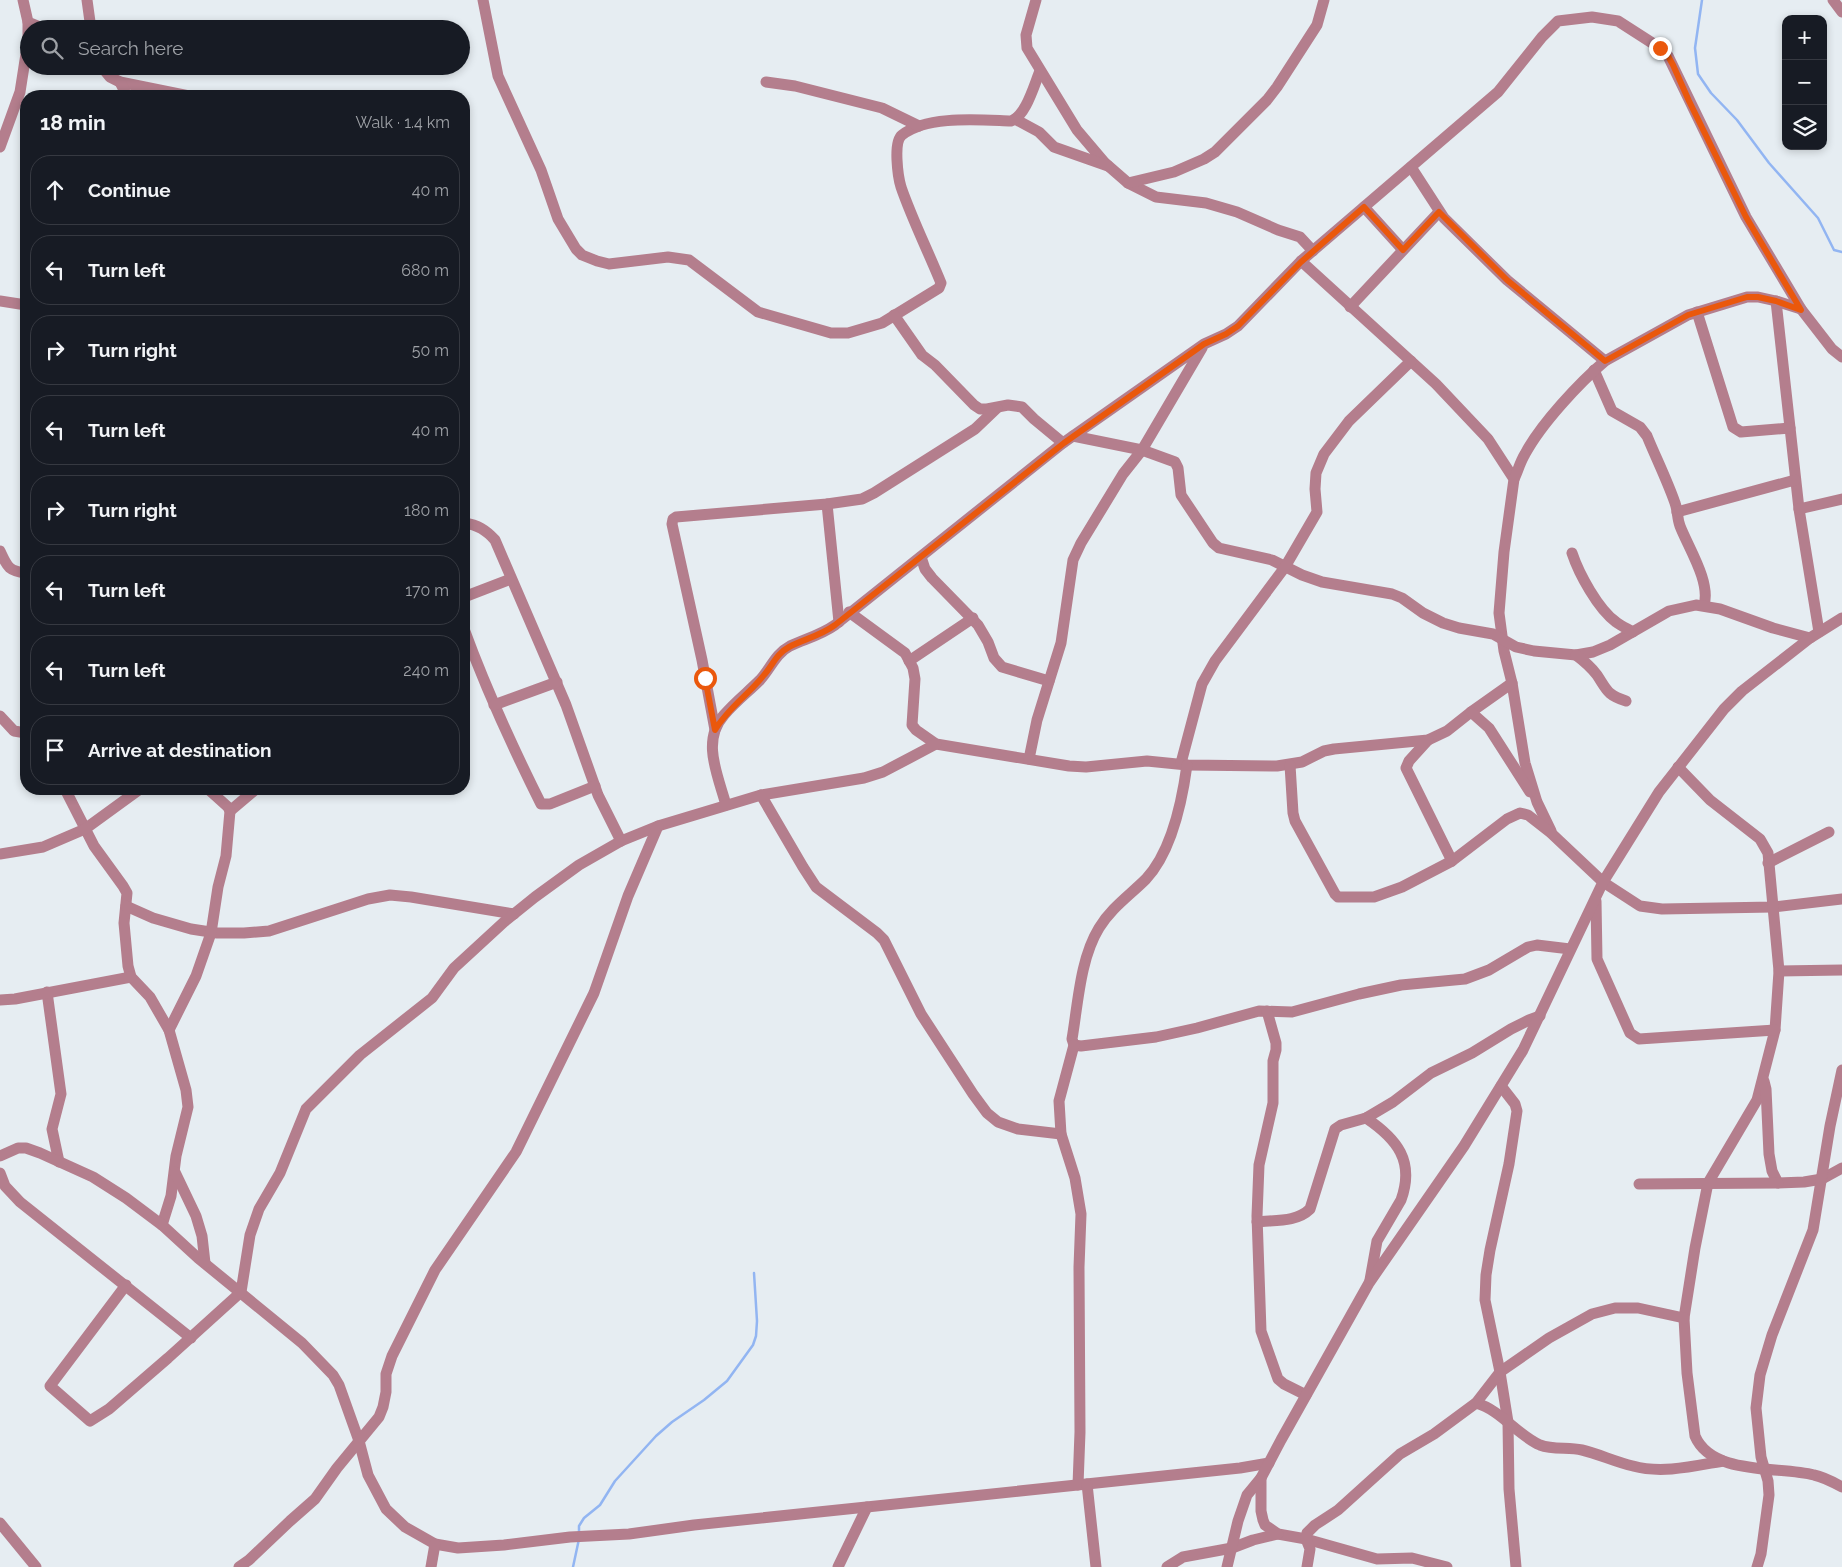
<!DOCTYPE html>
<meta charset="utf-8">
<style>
body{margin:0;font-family:Raleway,sans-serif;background:#242831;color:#f1f3f6}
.controls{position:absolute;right:15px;top:15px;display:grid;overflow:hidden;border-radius:10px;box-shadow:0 2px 8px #0003}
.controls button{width:45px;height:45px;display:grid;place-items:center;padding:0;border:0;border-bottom:1px solid #363941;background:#171b24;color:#f1f3f6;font:25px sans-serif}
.stop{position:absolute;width:15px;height:15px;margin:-11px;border:4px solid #ea580c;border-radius:50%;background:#fff}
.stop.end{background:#ea580c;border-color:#fff;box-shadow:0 1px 5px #0008}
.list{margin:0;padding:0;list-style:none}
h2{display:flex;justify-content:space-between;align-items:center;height:65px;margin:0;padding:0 20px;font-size:21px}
h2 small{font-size:16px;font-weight:400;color:#9ea1a6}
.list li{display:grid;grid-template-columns:32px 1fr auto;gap:15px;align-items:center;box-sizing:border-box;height:70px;margin:0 10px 10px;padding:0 10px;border:1px solid #363941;border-radius:20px}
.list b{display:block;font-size:19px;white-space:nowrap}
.list em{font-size:16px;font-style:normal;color:#9ea1a6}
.icon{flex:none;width:28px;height:28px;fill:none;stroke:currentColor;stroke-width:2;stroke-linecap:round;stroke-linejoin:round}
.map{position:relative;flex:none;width:1842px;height:1567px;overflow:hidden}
.search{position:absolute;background:#171b24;box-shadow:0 2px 8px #0003;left:20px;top:20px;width:450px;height:55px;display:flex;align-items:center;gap:12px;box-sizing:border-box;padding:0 18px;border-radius:28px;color:#9ea1a6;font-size:19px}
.panel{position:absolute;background:#171b24;box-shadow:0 2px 8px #0003;left:20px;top:90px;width:450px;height:705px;border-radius:20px}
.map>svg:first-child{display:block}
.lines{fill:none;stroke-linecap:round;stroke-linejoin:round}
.stream{stroke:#92b5f2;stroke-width:2.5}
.minor{stroke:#b47e8d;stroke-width:11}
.route{stroke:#ea580c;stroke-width:6}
</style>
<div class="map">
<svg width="1842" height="1567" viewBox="0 0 1842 1567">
<rect width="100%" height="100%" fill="#e6edf2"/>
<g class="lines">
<g class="stream">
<path d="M1702 0 1695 48 1698 74 1711 93 1737 120 1769 163 1818 218 1834 250 1842 252"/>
<path d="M579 1534V1526L584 1518 600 1505 615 1481 656 1436 672 1422 704 1400 727 1381 753 1345 756 1336 757 1321 754 1273"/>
<path d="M573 1567 579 1539"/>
</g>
<g class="minor">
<path d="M23 0 28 22 45 29"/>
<path d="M87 0 91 29"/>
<path d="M483 0 498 76 541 170 558 219 576 249 582 255 597 261 609 264 668 257 689 260 758 312 831 333H848L882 323 939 288 941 283C928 251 912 219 901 187 898 177 893 142 902 135 927 115 980 120 1011 121 1026 116 1034 85 1040 71"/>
<path d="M1036 0 1026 35 1027 48 1077 130 1105 163 1128 183 1156 197 1206 203 1237 212 1278 230 1300 237 1313 251"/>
<path d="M1833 0 1842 12"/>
<path d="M101 66 110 77 120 82 189 96"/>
<path d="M120 82 127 96"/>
<path d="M766 82 795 86 882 108 919 126"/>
<path d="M1015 119 1039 132 1054 147 1108 166"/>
<path d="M0 147 20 92 28 41V22"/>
<path d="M1411 167 1444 218 1507 280 1605 361"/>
<path d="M1128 183 1174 172 1204 159 1215 152 1267 100 1277 87 1317 25 1324 0"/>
<path d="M1364 207 1403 250"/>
<path d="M1301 261 1436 384 1488 439 1514 479 1504 552 1499 613 1504 651 1512 683 1525 763 1537 802 1551 831"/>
<path d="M0 301 26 305"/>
<path d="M1776 301 1799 509 1819 632"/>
<path d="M1350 307 1439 212"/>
<path d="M1697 312 1733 427 1741 432 1790 428"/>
<path d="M894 315 922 355 935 365 974 405 980 409H987L1008 405 1022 407 1034 419 1063 443"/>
<path d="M1594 370 1612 411 1640 427 1647 436C1656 458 1667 480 1675 503 1678 511 1677 518 1680 526 1688 547 1711 582 1704 605"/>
<path d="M1073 436 1142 450 1175 462 1178 468 1181 495 1213 543 1219 548 1272 560 1302 575 1322 582 1392 594 1402 598 1423 613 1443 623 1459 628 1493 634 1516 647 1534 651 1576 655 1593 652 1610 645 1669 611 1696 605 1720 609 1773 628 1810 638"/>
<path d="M1514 479C1518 471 1520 462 1525 454 1541 424 1579 383 1605 361L1688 315 1747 297H1758L1776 301 1801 309"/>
<path d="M827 504 839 622"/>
<path d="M1799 509 1842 499"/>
<path d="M1677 512 1795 480"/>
<path d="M464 523C478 525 486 530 495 540L566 705 598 795 621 841"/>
<path d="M0 551C7 566 8 571 26 573"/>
<path d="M1572 553C1579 574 1598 609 1616 622 1621 626 1628 629 1633 632"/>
<path d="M921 557 925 569 932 578 978 625 988 642 994 658 1002 667 1049 681"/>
<path d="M464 597 511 579"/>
<path d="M849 612 905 653 913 668 915 679 912 725 916 730 936 744 1069 766 1086 767 1147 761 1187 765 1277 766 1302 762 1324 751 1334 749 1428 740 1447 731 1471 712 1512 683"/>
<path d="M464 629C486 689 512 746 541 804H550L595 786"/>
<path d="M1576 655C1584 661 1591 667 1597 675 1607 690 1607 695 1626 701"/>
<path d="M909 661 973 618"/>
<path d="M494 705 557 682"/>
<path d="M1471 712 1489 728 1530 792"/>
<path d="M0 716 14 731 26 733"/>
<path d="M715 730 702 660 672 524 673 519 676 517 827 504 862 499 874 493 975 429 997 408"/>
<path d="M1428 740 1409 761 1406 768 1452 861"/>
<path d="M1029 759 1037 720 1061 643 1073 560 1081 543 1123 474 1142 450 1202 348"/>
<path d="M1181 763 1202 684 1215 661 1285 567 1317 512 1315 489 1316 473 1324 454 1349 421 1411 361"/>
<path d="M1187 765C1182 802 1172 851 1146 879 1130 895 1111 908 1099 928 1080 959 1078 1004 1072 1039L1074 1045 1081 1046 1156 1037 1197 1028 1259 1011 1292 1012 1359 994 1401 985 1465 979 1489 970 1528 947 1537 945 1570 949"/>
<path d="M1290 765 1293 813 1295 821 1335 894 1338 897H1374L1402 887 1452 861 1507 819 1520 813 1528 815 1551 833 1603 882 1640 906 1662 909 1773 907 1842 899"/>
<path d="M1678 767 1710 800 1760 839 1768 853 1779 971 1775 1030 1757 1100 1708 1183 1695 1248 1684 1318 1687 1373 1695 1436C1712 1476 1779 1466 1814 1475 1824 1477 1833 1482 1842 1487"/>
<path d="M65 789 94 846 123 886 127 893 124 923 128 966 131 977 150 997 169 1030 186 1090 188 1107 176 1156 171 1196 162 1225"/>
<path d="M761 795 803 867 816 887 877 933 884 940 921 1014 973 1094 987 1113 998 1122 1018 1129 1061 1134"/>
<path d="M726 805C718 775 701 741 724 715 735 702 748 692 760 680 771 668 775 654 790 646 805 639 821 635 835 625L1063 443 1204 344 1226 334 1238 326 1301 261 1498 92 1542 37 1558 21 1592 17 1618 21 1660 48 1668 56 1746 217 1801 309 1832 349 1842 357"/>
<path d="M230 811 256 789"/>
<path d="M0 854 43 847 85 829 140 789"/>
<path d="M1768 863 1829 832"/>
<path d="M1596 901 1597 959 1630 1033 1639 1039 1775 1030"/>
<path d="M126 906 153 918 191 929 217 933H244L269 931 368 899 390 895 411 897 514 914"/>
<path d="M1779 971 1842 970"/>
<path d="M47 992 61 1094 52 1129 59 1162"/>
<path d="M0 1000 15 999 131 977"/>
<path d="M1267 1011 1276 1043V1050L1273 1061V1103L1259 1165 1257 1216 1261 1331 1278 1379 1284 1384 1306 1395"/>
<path d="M169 1030 196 976 211 933 218 887 226 856 230 811 228 807 208 789"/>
<path d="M1074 1045 1059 1101 1061 1134 1075 1178 1081 1214 1079 1267 1080 1432 1078 1485"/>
<path d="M1764 1081 1766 1089 1769 1154 1772 1171 1778 1183 1804 1182 1822 1179 1842 1168"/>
<path d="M1501 1086 1515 1104 1517 1111 1509 1164 1490 1250 1486 1275 1485 1300 1500 1372 1508 1422 1509 1489 1516 1567"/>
<path d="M1366 1118C1397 1139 1415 1161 1401 1200L1377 1241 1370 1280"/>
<path d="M0 1156 18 1148H26L40 1153 93 1177 126 1198 162 1225 198 1258 302 1343 333 1375 339 1385 359 1441 368 1475 386 1509 405 1527 435 1544 458 1548 504 1545 570 1537 629 1534 694 1525 1240 1468 1269 1463"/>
<path d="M175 1172 196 1216 202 1236 205 1263"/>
<path d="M0 1173 5 1186 20 1202 191 1338"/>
<path d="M1639 1184 1778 1183"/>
<path d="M1257 1222C1275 1220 1297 1222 1310 1209L1335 1129 1341 1125 1366 1118 1393 1102 1431 1073 1472 1053 1511 1029 1529 1020 1540 1016"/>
<path d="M126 1285 50 1386 90 1421 109 1409 168 1358 241 1292 250 1235 259 1209 280 1173 306 1109 360 1055 432 998 454 968 504 922 535 897 579 865 621 841 658 826 761 795 864 778 883 772 936 744"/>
<path d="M1476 1403C1501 1410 1517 1435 1540 1445 1553 1450 1568 1447 1582 1450 1599 1454 1615 1462 1633 1466 1662 1474 1694 1466 1723 1461"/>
<path d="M1261 1478V1511L1263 1520 1265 1525 1278 1534 1306 1539 1377 1559 1412 1558 1447 1567"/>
<path d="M1087 1484 1096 1567"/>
<path d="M0 1523 36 1567"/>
<path d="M239 1567 249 1560 290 1521 315 1499 337 1468 379 1417 383 1407 386 1392V1374L392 1356 435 1270 516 1152 594 993 628 896 658 826"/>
<path d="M431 1567 435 1544"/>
<path d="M838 1567 867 1507"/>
<path d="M1167 1567 1183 1557 1232 1548 1253 1540 1278 1534"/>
<path d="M1227 1567 1238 1521 1247 1495 1261 1478 1281 1440 1369 1283 1464 1146 1523 1050 1603 882 1659 792 1724 709 1742 691 1810 638 1842 618"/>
<path d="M1307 1567 1310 1549 1306 1539 1307 1533 1315 1525 1338 1510 1400 1454 1434 1434 1476 1403 1500 1372 1549 1338 1592 1314 1615 1308H1638L1684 1318"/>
<path d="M1757 1567 1761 1554 1769 1495 1768 1481 1761 1457 1756 1408 1760 1375 1772 1335 1813 1230 1830 1126 1842 1070"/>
</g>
</g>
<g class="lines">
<path class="route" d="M705 678 715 730C728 708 748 695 764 675 773 665 776 654 789 647 804 639 820 636 835 625L1064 443 1204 344 1226 334 1238 326 1301 262 1364 207 1403 250 1439 212 1507 280 1605 361 1688 315 1747 297H1758L1776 301 1801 310 1746 217 1689 101 1673 65 1668 56 1660 48"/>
</g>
</svg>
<div class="controls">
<button>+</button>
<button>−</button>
<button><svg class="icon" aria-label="layers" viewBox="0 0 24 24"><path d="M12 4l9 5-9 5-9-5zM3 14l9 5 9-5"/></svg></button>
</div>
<div class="stop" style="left:705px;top:678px"></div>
<div class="stop end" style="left:1660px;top:48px"></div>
<div class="search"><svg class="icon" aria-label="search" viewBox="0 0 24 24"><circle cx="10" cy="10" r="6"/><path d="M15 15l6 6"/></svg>Search here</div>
<section class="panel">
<h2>18 min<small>Walk · 1.4 km</small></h2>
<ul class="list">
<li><svg class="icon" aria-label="ahead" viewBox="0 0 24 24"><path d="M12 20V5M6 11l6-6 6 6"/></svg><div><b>Continue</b></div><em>40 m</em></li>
<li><svg class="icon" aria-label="left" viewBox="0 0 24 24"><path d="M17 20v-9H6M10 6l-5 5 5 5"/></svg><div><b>Turn left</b></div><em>680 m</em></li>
<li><svg class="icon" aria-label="right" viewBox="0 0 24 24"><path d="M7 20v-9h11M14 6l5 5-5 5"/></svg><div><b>Turn right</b></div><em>50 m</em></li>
<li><svg class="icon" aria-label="left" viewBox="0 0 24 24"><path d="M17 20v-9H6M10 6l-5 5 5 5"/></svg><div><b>Turn left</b></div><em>40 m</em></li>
<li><svg class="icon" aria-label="right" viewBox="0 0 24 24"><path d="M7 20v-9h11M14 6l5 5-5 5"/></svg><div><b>Turn right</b></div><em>180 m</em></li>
<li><svg class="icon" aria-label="left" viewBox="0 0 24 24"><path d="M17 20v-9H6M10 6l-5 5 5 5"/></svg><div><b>Turn left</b></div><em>170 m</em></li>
<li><svg class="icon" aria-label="left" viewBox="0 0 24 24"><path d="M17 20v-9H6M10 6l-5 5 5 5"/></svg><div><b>Turn left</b></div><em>240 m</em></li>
<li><svg class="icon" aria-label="arrive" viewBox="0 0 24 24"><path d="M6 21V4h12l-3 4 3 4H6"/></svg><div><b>Arrive at destination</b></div></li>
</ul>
</section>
</div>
